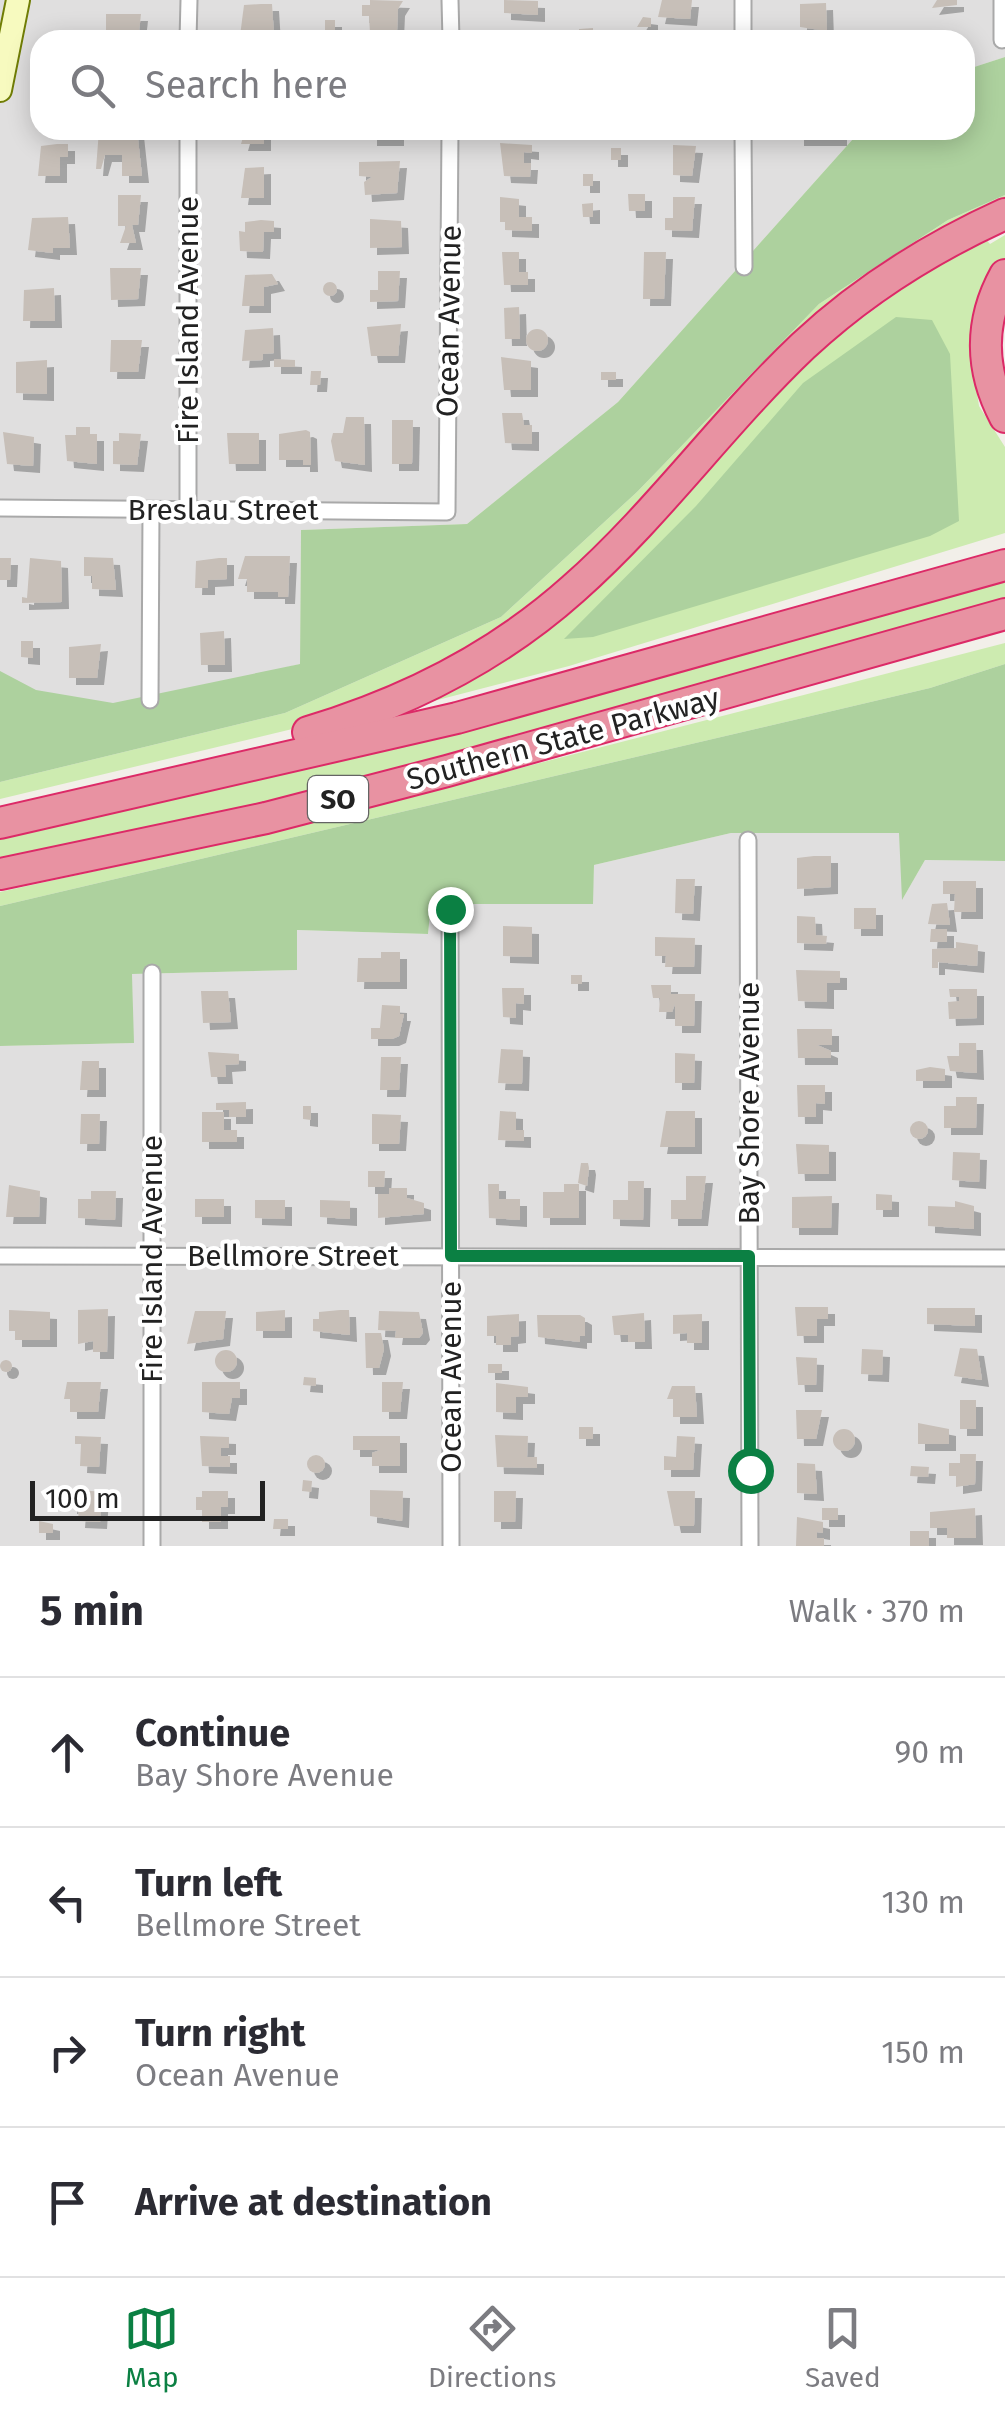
<!DOCTYPE html>
<meta charset="utf-8">
<style>
body{margin:0;font-family:"Fira Sans",sans-serif;background:#f2f2f3;color:#2b2b33}
.scale{position:absolute;left:30px;bottom:25px;width:235px;box-sizing:border-box;padding-left:10px;border:5px solid #222;border-top:0;font-size:28px;line-height:35px;white-space:nowrap;color:#222;-webkit-text-stroke:8px #fff;paint-order:stroke}
.stop{position:absolute;width:30px;height:30px;margin:-22px;border:8px solid #0b8043;border-radius:50%;background:#fff}
.stop.end{background:#0b8043;border-color:#fff;box-shadow:0 2px 10px #0008}
.list{margin:0;padding:0;list-style:none}
h2{display:flex;justify-content:space-between;align-items:center;height:130px;margin:0;padding:0 40px;font-size:42px}
h2 small{font-size:32px;font-weight:400;color:#7c7c81}
.list li{display:grid;grid-template-columns:65px 1fr auto;gap:30px;align-items:center;box-sizing:border-box;height:150px;padding:0 40px;border-top:2px solid #e1e1e2}
.list b{display:block;font-size:38px;white-space:nowrap}
.list p{margin:0;font-size:32px;white-space:nowrap;color:#7c7c81}
.list em{font-size:32px;font-style:normal;color:#7c7c81}
.icon{flex:none;width:55px;height:55px;fill:none;stroke:currentColor;stroke-width:2;stroke-linecap:round;stroke-linejoin:round}
.map{position:relative;flex:none;width:1005px;height:1546px;overflow:hidden}
.search{position:absolute;background:#fff;box-shadow:0 5px 25px #0003;left:30px;right:30px;top:30px;height:110px;display:flex;align-items:center;gap:25px;box-sizing:border-box;padding:0 35px;border-radius:30px;color:#7c7c81;font-size:38px}
.sheet{height:730px;background:#fff}
nav{display:flex;justify-content:space-around;align-items:center;box-sizing:border-box;height:140px;border-top:2px solid #e1e1e2;background:#fff;font-size:28px;color:#7c7c81}
nav a{display:grid;justify-items:center;gap:5px}
nav .on{color:#0b8043}
.map>svg:first-child{display:block}
.residential{fill:#e0dfdf}
.grass{fill:#cdebb0}
.forest{fill:#add19e}
.building{fill:#c7bfb8;filter:url(#shadow)}
.lines{fill:none;stroke-linecap:round;stroke-linejoin:round}
.street-casing{stroke:#a9a9a9;stroke-width:19}
.secondary-casing{stroke:#707d05;stroke-width:26}
.highway-casing{stroke:#dc2a67;stroke-width:34}
.street{stroke:#fff;stroke-width:15}
.secondary{stroke:#f7fabf;stroke-width:22}
.highway{stroke:#e892a2;stroke-width:30}
.route{stroke:#0b8043;stroke-width:12}
.labels{text-anchor:middle;stroke-width:8;stroke-linejoin:round;paint-order:stroke}
.shield{fill:#fff;stroke:#646464;stroke-width:2.5}
.shield-label{font-size:28px;font-weight:bold;fill:#222}
.street-label{font-size:30px;fill:#222;stroke:#fff}
</style>
<div class="map">
<svg width="1005" height="1546" viewBox="0 0 1005 1546">
<defs>
<filter id="shadow"><feDropShadow dx="7" dy="7" stdDeviation="0" flood-color="#0004"/></filter>
</defs>
<rect width="100%" height="100%" fill="#f2efe9"/>
<g class="residential">
<path d="M0 0H1005V57L965 70V40H40V130H861L618 402 467 524 301 530 300 664 0 737Z"/>
<path d="M731 833H900L903 898 925 860 1005 861V1546H0V1046L133 1043 132 974 296 970V930L428 934 431 904H592L594 865Z"/>
</g>
<g class="grass">
<path d="M1005 195V207L861 287 544 610 426 685 309 725 0 799V782L285 713 501 617 637 492 819 304 948 220Z"/>
<path d="M1005 235V259L981 291 971 353 979 406 1005 447V533L569 666 426 703C603 542 779 361 983 236L990 244Z"/>
<path d="M1005 578V603C673 701 338 788 0 864V839L239 783Z"/>
<path d="M1005 643V664L930 688 0 906V892L272 832Z"/>
</g>
<g class="forest">
<path d="M1005 57V195L948 220 819 304 637 492 501 617 285 713 0 782V671L36 690 113 703 300 664 301 530 467 524 618 402 861 130H965V70Z"/>
<path d="M896 317 932 320 950 354 959 521 930 536 593 637 564 639 696 506 803 383Z"/>
<path d="M1005 664V861L925 860 902 900 899 833H731L594 865 593 904H431L428 934 297 930V970L132 974 134 1043 0 1046V906L930 688Z"/>
</g>
<g class="building">
<path d="M370 0 403 1 398 9 397 31 370 33 369 16H362V5H370Z"/>
<path d="M504 0 538 1V15L504 13Z"/>
<path d="M662 0H692L690 19 658 17Z"/>
<path d="M937 0H957V5L932 8Z"/>
<path d="M826 3 827 31 800 27V4Z"/>
<path d="M261 4H272L274 36H240L244 5Z"/>
<path d="M106 14H141L138 40 106 37Z"/>
<path d="M643 17 651 18V27H637Z"/>
<rect x="325" y="20" width="10" height="12"/>
<path d="M593 28V40H579V29Z"/>
<path d="M99 130H137L142 176H122V155H105L101 169H96Z"/>
<path d="M245 130H264V144H241Z"/>
<rect x="370" y="130" width="27" height="9"/>
<rect x="797" y="130" width="43" height="9"/>
<path d="M500 143 532 145V153L524 152V163H531L530 177 504 176Z"/>
<path d="M57 144H68V157H60V176H38L41 146Z"/>
<path d="M673 145 696 146 692 176 673 175Z"/>
<rect x="611" y="148" width="10" height="12"/>
<path d="M400 161 397 193 365 195 364 182 372 177 359 176V162Z"/>
<path d="M264 167V198H241L245 168Z"/>
<rect x="583" y="174" width="10" height="12"/>
<path d="M628 194H645V211H629Z"/>
<path d="M118 195H141L138 225H132L136 243H120L126 226H118Z"/>
<path d="M500 197 519 199V217H532V231L505 230V222H500Z"/>
<path d="M673 197H695L692 231 665 230V218H673Z"/>
<path d="M593 203V217H583L582 204Z"/>
<path d="M68 217 70 248H53V253L28 250 32 218Z"/>
<path d="M370 219 401 221 402 247 370 248Z"/>
<path d="M261 220 274 221V232H264L263 252 240 251 239 231 245 232V222Z"/>
<path d="M502 252H519V272H528V285H504Z"/>
<path d="M644 252H666L664 299H643Z"/>
<path d="M110 268H141L138 299 111 300Z"/>
<path d="M378 271H400L398 301 370 302V290H378Z"/>
<path d="M272 274 278 284 264 287V306H242L245 275Z"/>
<circle cx="330" cy="289" r="7"/>
<path d="M54 288 55 321H23L24 290Z"/>
<path d="M519 307 520 339H505L504 308Z"/>
<path d="M401 324 398 356H371L367 327Z"/>
<path d="M273 328 274 353 263 354V360L242 361 245 330Z"/>
<circle cx="537" cy="340" r="11"/>
<path d="M111 340H142L138 372H110Z"/>
<path d="M501 357 531 361V390H504Z"/>
<path d="M274 359 295 360V367H274Z"/>
<path d="M47 360V394L16 393V362Z"/>
<path d="M311 371H321L320 385H310Z"/>
<rect x="601" y="372" width="15" height="8"/>
<path d="M502 413H522L524 425H532V444L505 443Z"/>
<path d="M346 417H364L365 465 335 461 331 441 333 433H343Z"/>
<path d="M392 420H413L412 464H392Z"/>
<path d="M76 427H90V434H97V464L67 461 65 435H76Z"/>
<path d="M306 430 310 432 311 465H303V460H279V434Z"/>
<path d="M3 432 34 437 33 466 7 464Z"/>
<path d="M119 433 141 434 137 465 113 464V441H119Z"/>
<path d="M227 433H259V464H229Z"/>
<path d="M245 556H290L288 597H278V592H247V579H238Z"/>
<path d="M84 557 113 558 116 590 92 589V576H84Z"/>
<path d="M0 558H11L10 580H0Z"/>
<path d="M30 558 61 561 62 602 22 603V597L27 598Z"/>
<path d="M219 558H227V579L208 580V588H195L196 561Z"/>
<path d="M224 631 225 665H201L200 633Z"/>
<path d="M21 641H33V658L21 657Z"/>
<path d="M101 644 97 678H69V647Z"/>
<path d="M814 856H831V887L797 889V858Z"/>
<path d="M676 879H695L693 914 675 913Z"/>
<path d="M943 881H976V912H954L955 894H943Z"/>
<path d="M947 903 950 925 928 924 932 904Z"/>
<rect x="854" y="908" width="22" height="21"/>
<path d="M797 916 815 917 816 935 827 936 826 944 797 943Z"/>
<path d="M503 926 532 927V957L503 956Z"/>
<path d="M931 929H947V942H930Z"/>
<path d="M655 937 695 938 694 967H665L666 956H655Z"/>
<path d="M956 942 978 945 977 966 938 962V968H932V949L956 948Z"/>
<path d="M381 952H400V982H357L358 958H381Z"/>
<path d="M796 970 840 971V983H827V1002L798 1001Z"/>
<rect x="571" y="975" width="11" height="9"/>
<path d="M651 985H671V994H695L694 1026H675V1004L672 1012H659L660 998H653Z"/>
<path d="M502 988H524V1004L516 1003V1018L503 1017Z"/>
<path d="M949 989H977V1018L949 1019 948 1002 959 1001V997H950Z"/>
<path d="M201 991H228L231 1022 203 1023Z"/>
<path d="M382 1005 400 1006V1014H404L399 1036 392 1039H371V1028H380Z"/>
<path d="M797 1029H832V1045H817L831 1051V1058H798Z"/>
<path d="M959 1043H976L977 1073 950 1071 947 1056H959Z"/>
<path d="M501 1049 523 1050 522 1084 498 1083Z"/>
<path d="M208 1052 239 1054V1064L225 1065 226 1077H211Z"/>
<path d="M675 1053 695 1054 694 1083H675Z"/>
<path d="M381 1057H401L399 1090H380Z"/>
<path d="M82 1061H99V1090H80Z"/>
<path d="M930 1067 945 1069V1081H916V1070Z"/>
<path d="M797 1085H825V1104L816 1103V1117H798Z"/>
<path d="M956 1097H977L976 1128H944V1106H956Z"/>
<path d="M246 1102V1117H229V1110H216V1103Z"/>
<path d="M303 1106H311V1120L303 1119Z"/>
<path d="M500 1111 516 1112V1130H524V1141L498 1140Z"/>
<path d="M666 1111H695V1147H660Z"/>
<path d="M202 1112H224V1130H237V1142H202Z"/>
<path d="M81 1114H100L99 1144H80Z"/>
<path d="M372 1114 401 1115 399 1144H372Z"/>
<circle cx="919" cy="1130" r="9"/>
<path d="M796 1144 829 1145V1174H798Z"/>
<path d="M953 1152 980 1153 979 1182 952 1180Z"/>
<path d="M581 1163H588L589 1168 587 1186 578 1183Z"/>
<path d="M368 1171H385L384 1187H368Z"/>
<path d="M686 1176H706L701 1219H671V1200H686Z"/>
<path d="M628 1181H644L643 1220 613 1219V1200H628Z"/>
<path d="M488 1184H499V1199H520V1220L489 1218Z"/>
<path d="M564 1184H579V1218H543V1192H564Z"/>
<path d="M9 1185 40 1191 39 1217H6Z"/>
<path d="M389 1188H407V1198L424 1203V1214L378 1218V1194H389Z"/>
<path d="M91 1191H116L115 1220 78 1218V1199H91Z"/>
<path d="M876 1194 892 1195V1210H876Z"/>
<path d="M832 1196 831 1228H792V1197Z"/>
<rect x="195" y="1199" width="29" height="18"/>
<path d="M255 1200H285V1219L255 1218Z"/>
<path d="M320 1200 350 1201V1219L320 1217Z"/>
<path d="M955 1201 974 1206V1229L928 1226V1206L955 1207Z"/>
<path d="M795 1307H828V1319H817V1336H797Z"/>
<path d="M927 1308H975V1326L927 1324Z"/>
<path d="M108 1309 107 1352H93V1341L78 1344V1310Z"/>
<path d="M9 1310 50 1312V1340H15V1331H9Z"/>
<path d="M285 1310V1331H256V1312Z"/>
<path d="M340 1310H349L350 1335 313 1331V1319H319V1312Z"/>
<path d="M195 1311H226L223 1339 187 1344Z"/>
<path d="M379 1311 419 1312 423 1333 419 1338H395L396 1331 378 1330Z"/>
<path d="M644 1313 645 1342H628V1335H614L612 1316Z"/>
<path d="M519 1314V1336L511 1337V1345H496V1336H487V1316Z"/>
<path d="M702 1314V1343H687V1333L673 1334V1315Z"/>
<path d="M537 1315H580L585 1318V1336H580V1342L538 1337Z"/>
<path d="M365 1333H381L384 1349 379 1368H366Z"/>
<path d="M960 1348 977 1349 982 1380 954 1376Z"/>
<path d="M862 1349 883 1350 882 1375 861 1374Z"/>
<circle cx="226" cy="1361" r="11"/>
<path d="M796 1357 817 1358 816 1385H798Z"/>
<circle cx="6" cy="1366" r="6"/>
<rect x="488" y="1364" width="14" height="9"/>
<path d="M304 1377 316 1378V1386L303 1385Z"/>
<path d="M67 1382H101L98 1412H70V1399H64Z"/>
<path d="M202 1382H240V1398H232L229 1414 202 1412Z"/>
<path d="M382 1382H403L400 1412H382Z"/>
<path d="M496 1383 528 1387V1397H516V1413L496 1412Z"/>
<path d="M672 1386H695L697 1417H673V1399H667Z"/>
<rect x="960" y="1400" width="16" height="29"/>
<path d="M796 1410H822L816 1439H797Z"/>
<path d="M918 1423 949 1429V1444H918Z"/>
<rect x="579" y="1427" width="14" height="12"/>
<circle cx="844" cy="1440" r="11"/>
<path d="M495 1435 528 1436 527 1457H537V1468L497 1467Z"/>
<path d="M75 1436 101 1437 99 1467 80 1466 81 1444H75Z"/>
<path d="M200 1436 229 1437V1448H221V1456H230V1467L202 1466Z"/>
<path d="M353 1436H400V1466H372V1453L380 1450H353Z"/>
<path d="M677 1436 695 1437 693 1470H664V1456L676 1457Z"/>
<path d="M960 1454H976L975 1484 956 1487V1476H949V1463H960Z"/>
<circle cx="316" cy="1464" r="9"/>
<path d="M797 1463 815 1464 817 1494 797 1493Z"/>
<path d="M911 1466 929 1467 928 1477 910 1476Z"/>
<path d="M303 1480 312 1481 311 1492 302 1491Z"/>
<path d="M71 1489 102 1492 100 1522 78 1521 79 1508 70 1507Z"/>
<path d="M370 1490 403 1491 402 1521 370 1516Z"/>
<path d="M202 1491H228V1507H221V1522H202V1510H196V1497H202Z"/>
<path d="M494 1491H516L515 1522H494Z"/>
<path d="M667 1491H695L694 1526H674Z"/>
<rect x="822" y="1508" width="16" height="12"/>
<path d="M975 1508 976 1538H947V1528H930V1512Z"/>
<path d="M797 1517 823 1522V1533L817 1532V1538H824V1546H796Z"/>
<path d="M274 1519H288V1529H273Z"/>
<path d="M39 1521 53 1524V1533H39Z"/>
<rect x="910" y="1531" width="19" height="15"/>
</g>
<g class="lines">
<g class="street-casing">
<g id="street">
<path d="M450 0 451 40"/>
<path d="M1002 0V40L1005 39"/>
<path d="M188 40 189 0"/>
<path d="M743 40V0"/>
<path d="M743 130 744 267"/>
<path d="M0 508 447 512 450 130"/>
<path d="M188 510V130"/>
<path d="M150 700 151 510"/>
<path d="M748 840 750 1546"/>
<path d="M450 909 451 1546"/>
<path d="M152 973V1546"/>
<path d="M0 1256 1005 1258"/>
</g>
</g>
<g class="secondary-casing">
<path id="secondary" d="M0 90 18 0"/>
</g>
<g class="highway-casing">
<g id="highway">
<path d="M1005 275C979 322 980 370 1005 417"/>
<path d="M308 732C405 703 498 656 573 589 657 515 722 423 803 346 863 290 930 248 1005 214"/>
<path d="M0 823 457 718 1005 565"/>
<path d="M0 874 266 818 447 771 1005 614"/>
</g>
</g>
<use href="#street" class="street"/>
<use href="#secondary" class="secondary"/>
<use href="#highway" class="highway"/>
</g>
<g class="lines">
<path class="route" d="M450 909 451 1256H749L750 1470"/>
</g>
<g class="labels">
<rect class="shield" x="308" y="776" width="60" height="46" rx="8"/>
<g class="shield-label">
<text x="338" y="809">SO</text>
</g>
<g class="street-label">
<text transform="translate(188 320) rotate(-90)" y="10">Fire Island Avenue</text>
<text transform="translate(449 321) rotate(-89)" y="10">Ocean Avenue</text>
<text x="223" y="520">Breslau Street</text>
<text transform="translate(563 739) rotate(-15)" y="10">Southern State Parkway</text>
<text transform="translate(749 1103) rotate(-90)" y="10">Bay Shore Avenue</text>
<text x="293" y="1266">Bellmore Street</text>
<text transform="translate(152 1259) rotate(-90)" y="10">Fire Island Avenue</text>
<text transform="translate(451 1377) rotate(-90)" y="10">Ocean Avenue</text>
</g>
</g>
</svg>
<div class="scale">100 m</div>
<div class="stop" style="left:750px;top:1470px"></div>
<div class="stop end" style="left:450px;top:909px"></div>
<div class="search"><svg class="icon" aria-label="search" viewBox="0 0 24 24"><circle cx="10" cy="10" r="6"/><path d="M15 15l6 6"/></svg>Search here</div>
</div>
<section class="sheet">
<h2>5 min<small>Walk · 370 m</small></h2>
<ul class="list">
<li><svg class="icon" aria-label="ahead" viewBox="0 0 24 24"><path d="M12 20V5M6 11l6-6 6 6"/></svg><div><b>Continue</b><p>Bay Shore Avenue</p></div><em>90 m</em></li>
<li><svg class="icon" aria-label="left" viewBox="0 0 24 24"><path d="M17 20v-9H6M10 6l-5 5 5 5"/></svg><div><b>Turn left</b><p>Bellmore Street</p></div><em>130 m</em></li>
<li><svg class="icon" aria-label="right" viewBox="0 0 24 24"><path d="M7 20v-9h11M14 6l5 5-5 5"/></svg><div><b>Turn right</b><p>Ocean Avenue</p></div><em>150 m</em></li>
<li><svg class="icon" aria-label="arrive" viewBox="0 0 24 24"><path d="M6 21V4h12l-3 4 3 4H6"/></svg><div><b>Arrive at destination</b></div></li>
</ul>
</section>
<nav>
<a class="on"><svg class="icon" aria-label="map" viewBox="0 0 24 24"><path d="M3 6l6-2 6 2 6-2v14l-6 2-6-2-6 2zM9 4v14M15 6v14"/></svg>Map</a>
<a><svg class="icon" aria-label="directions" viewBox="0 0 24 24"><path d="M12 3l9 9-9 9-9-9zM9 14v-3h6M13 9l2 2-2 2"/></svg>Directions</a>
<a><svg class="icon" aria-label="saved" viewBox="0 0 24 24"><path d="M7 4h10v16l-5-4-5 4z"/></svg>Saved</a>
</nav>
